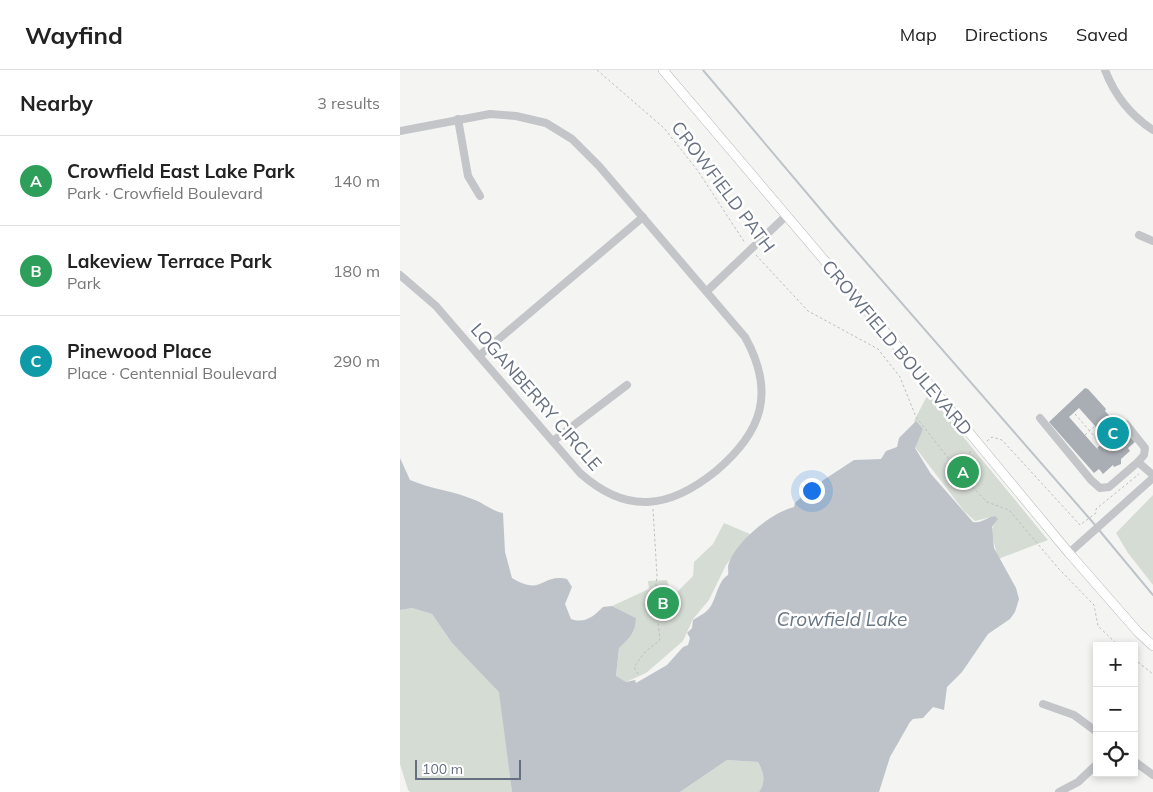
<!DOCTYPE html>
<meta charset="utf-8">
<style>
body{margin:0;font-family:Mulish,sans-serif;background:#f2f2f2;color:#222}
.controls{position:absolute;right:15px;bottom:15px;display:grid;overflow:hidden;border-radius:0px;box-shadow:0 2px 8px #0003}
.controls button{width:45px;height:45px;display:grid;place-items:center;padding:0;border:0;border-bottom:1px solid #e0e0e0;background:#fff;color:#222;font:25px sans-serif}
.scale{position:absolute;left:15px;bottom:12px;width:106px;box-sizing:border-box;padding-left:5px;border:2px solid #677080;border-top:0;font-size:14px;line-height:18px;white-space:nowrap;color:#677080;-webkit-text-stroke:4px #fff;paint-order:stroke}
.you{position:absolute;left:411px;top:420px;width:18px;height:18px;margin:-12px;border:4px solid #fff;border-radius:50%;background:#1a73e8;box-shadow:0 0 0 8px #1a73e833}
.badge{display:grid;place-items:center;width:32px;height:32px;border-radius:50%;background:#d37634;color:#fff;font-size:16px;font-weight:700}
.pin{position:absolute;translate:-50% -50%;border:2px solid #fff;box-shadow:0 1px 5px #0006}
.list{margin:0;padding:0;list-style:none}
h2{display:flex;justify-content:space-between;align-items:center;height:65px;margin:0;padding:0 20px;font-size:21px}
h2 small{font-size:16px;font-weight:400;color:#767676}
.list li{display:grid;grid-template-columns:32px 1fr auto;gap:15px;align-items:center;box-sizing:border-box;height:90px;padding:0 20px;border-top:1px solid #e0e0e0}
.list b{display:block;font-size:19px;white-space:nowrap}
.list p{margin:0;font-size:16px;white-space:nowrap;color:#767676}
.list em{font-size:16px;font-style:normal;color:#767676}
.icon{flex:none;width:28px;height:28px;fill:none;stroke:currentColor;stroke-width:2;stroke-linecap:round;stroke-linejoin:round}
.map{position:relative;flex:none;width:753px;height:722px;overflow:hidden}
header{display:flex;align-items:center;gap:30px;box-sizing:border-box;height:70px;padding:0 25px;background:#fff;border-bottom:1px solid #e0e0e0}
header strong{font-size:24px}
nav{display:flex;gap:28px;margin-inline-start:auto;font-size:18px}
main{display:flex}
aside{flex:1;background:#fff}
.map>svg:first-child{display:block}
.green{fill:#d5dcd3}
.water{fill:#bdc3c9}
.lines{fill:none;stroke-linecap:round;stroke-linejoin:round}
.stream{stroke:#bdc3c9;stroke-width:2}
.building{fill:#a9adb4;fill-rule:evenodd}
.major-casing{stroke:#b6b8bc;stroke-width:10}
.path{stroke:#bcbdc0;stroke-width:1;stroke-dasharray:2.5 2.5;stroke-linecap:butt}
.minor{stroke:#c3c5c9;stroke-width:8}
.major{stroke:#fff;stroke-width:9}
.labels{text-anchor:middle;stroke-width:5;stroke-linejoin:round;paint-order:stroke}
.street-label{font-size:18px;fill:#677080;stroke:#fff}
.water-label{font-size:19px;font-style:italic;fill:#687784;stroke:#fff}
</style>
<header>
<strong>Wayfind</strong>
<nav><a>Map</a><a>Directions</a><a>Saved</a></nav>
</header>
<main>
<aside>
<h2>Nearby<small>3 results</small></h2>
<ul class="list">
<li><span class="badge" style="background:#2e9e5b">A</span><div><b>Crowfield East Lake Park</b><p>Park · Crowfield Boulevard</p></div><em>140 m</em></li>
<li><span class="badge" style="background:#2e9e5b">B</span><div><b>Lakeview Terrace Park</b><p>Park</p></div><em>180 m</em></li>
<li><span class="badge" style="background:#0f9aa8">C</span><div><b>Pinewood Place</b><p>Place · Centennial Boulevard</p></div><em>290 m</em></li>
</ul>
</aside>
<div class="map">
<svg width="753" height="722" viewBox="0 0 753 722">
<rect width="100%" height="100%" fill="#f4f5f2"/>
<g class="green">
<path d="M528 324 648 470 598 489 591 461 597 449 595 446 575 451 564 441 515 377 516 370 523 359 514 351Z"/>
<path d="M753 425V515L728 483 716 463Z"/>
<path d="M324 453 350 464 326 495 309 530 293 549 283 571 246 603 226 612 216 607 219 578C229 569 236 562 236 548L212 536 249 519 248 511 267 510 272 527 293 506 294 492 313 474Z"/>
<path d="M12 538 32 544 52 573 100 622 112 722H10L8 720 0 694V540Z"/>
<path d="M327 690 358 692C364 703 366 712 359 722H280Z"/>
</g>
<path class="water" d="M516 351 523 359 515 378 531 404 573 452C581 454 587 447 595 446L598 449 592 457 594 478 616 518 619 529 615 542 610 549 588 564 562 602 547 617 544 640 533 637 523 648 513 649 510 652 490 687 479 722H359C366 712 364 703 358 692L327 690 280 722H112L99 622 52 573 32 544 12 538 0 540V388L10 410C31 419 54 421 75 430 85 434 92 441 103 443L105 482 112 508C143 527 141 503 167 509L172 517 165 534 171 549C185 554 194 546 203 537L212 536 236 548C236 562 229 569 219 578L216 606 226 612 235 610 236 613 267 595 283 577 288 575 290 568 287 563 292 558 293 550C301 545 308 542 312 534 317 524 319 510 328 505 329 501 327 497 329 493 336 472 372 442 394 437L395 433 413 416 422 415V411L454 390 481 389 486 381 497 377 499 368Z"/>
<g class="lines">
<g class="stream">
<path d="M303 0 438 160 696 456"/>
<path d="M699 460 753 525"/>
</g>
</g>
<path class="building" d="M685 318 688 319 706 339 705 341 735 372 728 378 730 381 721 389V394L714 397 713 395 703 404 699 399 694 403 649 352ZM679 338 710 373 708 374 705 371 697 378 699 381 669 347Z"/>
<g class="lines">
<g class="major-casing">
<path id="major" d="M263 0 509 290 669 483 738 562 753 576"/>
</g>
<g class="path">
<path d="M197 0 264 58 298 101 345 173"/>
<path d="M356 185 408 241 478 279 500 307 516 347 563 407 587 432 609 440 659 499 694 535 698 556 719 576"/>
<path d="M675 344 701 374"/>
<path d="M685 365 695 356"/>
<path d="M587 371 592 367 602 370 680 455 696 443V439L739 404"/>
<path d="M553 395 573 380"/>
<path d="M734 589 753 604"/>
<path d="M238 604 234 597 244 583 260 570 255 525 257 506 253 439"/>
</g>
<g class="minor">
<path d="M705 0C715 26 730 45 753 60"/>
<path d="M58 49 68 106 80 126"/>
<path d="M0 61 90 44 116 46 146 53 172 69 199 96 345 267C376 323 362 362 316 401 269 439 227 445 180 403L36 236 0 205"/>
<path d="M739 165 753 171"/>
<path d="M307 221 387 145"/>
<path d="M80 285 243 147"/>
<path d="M640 348 691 410 700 418 709 417 738 392 753 405"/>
<path d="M726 354 745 378 744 385 738 392"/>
<path d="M153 371 227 315"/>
<path d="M669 483 753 408"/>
<path d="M643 634 674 645 697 662"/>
<path d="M734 691 753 705"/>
<path d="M659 722 678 712 697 694"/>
</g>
<use href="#major" class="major"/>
</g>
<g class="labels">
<g class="street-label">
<text transform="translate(323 117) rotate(53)" y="6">CROWFIELD PATH</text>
<text transform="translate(497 278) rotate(50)" y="6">CROWFIELD BOULEVARD</text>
<text transform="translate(136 327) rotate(49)" y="6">LOGANBERRY CIRCLE</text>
</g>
<g class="water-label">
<text x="442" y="556">Crowfield Lake</text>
</g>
</g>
</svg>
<div class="controls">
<button>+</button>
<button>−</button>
<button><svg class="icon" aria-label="locate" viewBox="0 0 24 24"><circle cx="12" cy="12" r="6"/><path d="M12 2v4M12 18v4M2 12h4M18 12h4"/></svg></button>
</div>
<div class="scale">100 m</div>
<div class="you"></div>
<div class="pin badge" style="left:563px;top:402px;background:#2e9e5b">A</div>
<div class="pin badge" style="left:263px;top:533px;background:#2e9e5b">B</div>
<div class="pin badge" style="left:713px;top:363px;background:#0f9aa8">C</div>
</div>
</main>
